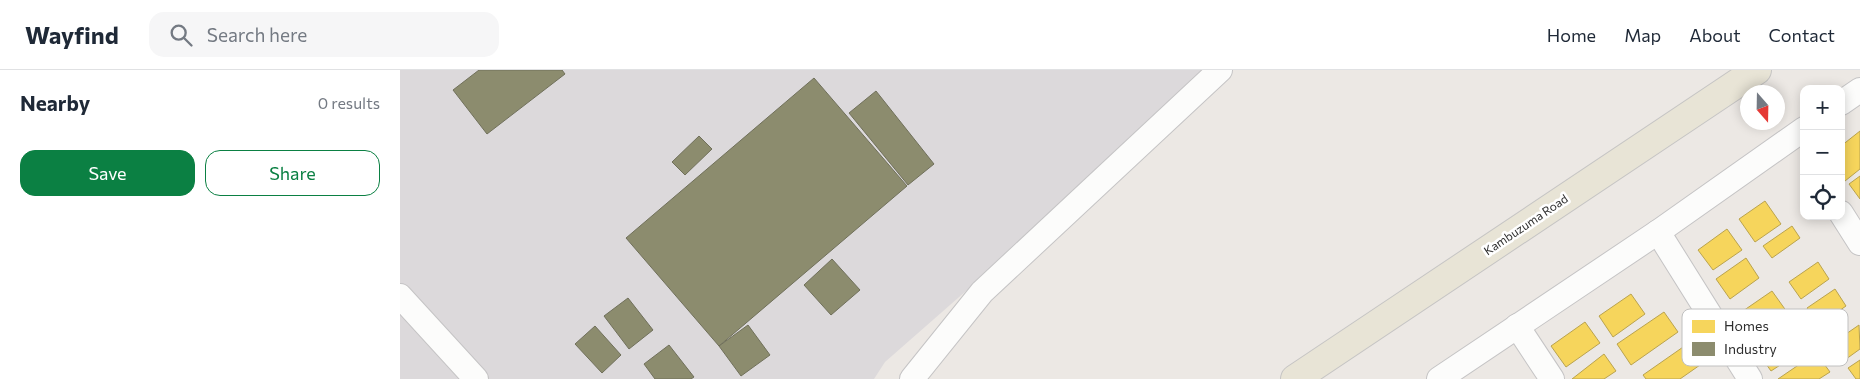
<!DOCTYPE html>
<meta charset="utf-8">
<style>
body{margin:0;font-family:Commissioner,sans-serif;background:#f6f6f7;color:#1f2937}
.controls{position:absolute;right:15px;top:15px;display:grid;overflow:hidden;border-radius:10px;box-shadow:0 2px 12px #0003}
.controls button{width:45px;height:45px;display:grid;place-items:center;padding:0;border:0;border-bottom:1px solid #e0e1e3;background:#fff;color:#1f2937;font:25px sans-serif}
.compass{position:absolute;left:1340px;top:15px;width:45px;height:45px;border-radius:50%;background:#fff;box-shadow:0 2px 12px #0003;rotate:160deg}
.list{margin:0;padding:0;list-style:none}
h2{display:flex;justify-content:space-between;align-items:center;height:65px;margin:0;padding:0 20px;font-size:21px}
h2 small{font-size:16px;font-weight:400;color:#747a83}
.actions{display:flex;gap:10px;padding:15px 20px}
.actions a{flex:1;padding:11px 0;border:1px solid #0b8043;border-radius:15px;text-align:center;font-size:18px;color:#0b8043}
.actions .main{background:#0b8043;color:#fff}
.icon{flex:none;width:28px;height:28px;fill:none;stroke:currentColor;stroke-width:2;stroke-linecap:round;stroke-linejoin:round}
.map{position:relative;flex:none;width:1460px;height:309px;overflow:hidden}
header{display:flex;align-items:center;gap:30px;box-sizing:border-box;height:70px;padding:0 25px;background:#fff;border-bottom:1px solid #e0e1e3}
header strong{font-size:24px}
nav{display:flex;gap:28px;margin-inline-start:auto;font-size:18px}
.search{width:350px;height:45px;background:#f6f6f7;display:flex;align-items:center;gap:12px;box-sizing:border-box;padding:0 18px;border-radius:15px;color:#747a83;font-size:19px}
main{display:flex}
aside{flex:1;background:#fff}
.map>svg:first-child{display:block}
.industrial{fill:#dcd9db}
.homes{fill:#f6d55c;stroke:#baa34e}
.industry{fill:#8c8c6e;stroke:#70705b}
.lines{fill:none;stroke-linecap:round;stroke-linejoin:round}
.minor-casing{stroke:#c5c4c5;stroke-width:26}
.major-casing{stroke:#c6c5c4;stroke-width:30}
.minor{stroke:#fcfcfb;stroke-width:24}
.major{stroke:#e8e4d6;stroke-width:28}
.labels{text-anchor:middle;stroke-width:5;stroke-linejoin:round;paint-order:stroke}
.street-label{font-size:12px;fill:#2e2e2e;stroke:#fff}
.key{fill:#fff;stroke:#c0c0c0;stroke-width:1}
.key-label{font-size:14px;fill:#2e2e2e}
</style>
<header>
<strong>Wayfind</strong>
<div class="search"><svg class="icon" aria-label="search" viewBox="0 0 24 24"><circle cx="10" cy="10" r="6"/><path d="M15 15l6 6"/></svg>Search here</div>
<nav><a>Home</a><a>Map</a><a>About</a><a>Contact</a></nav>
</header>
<main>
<aside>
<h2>Nearby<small>0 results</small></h2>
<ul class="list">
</ul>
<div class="actions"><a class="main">Save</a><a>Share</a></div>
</aside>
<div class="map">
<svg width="1460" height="309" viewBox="0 0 1460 309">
<rect width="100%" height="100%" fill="#ece8e4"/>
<path class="industrial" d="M0 0H818L485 292 474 309H0Z"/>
<g class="homes">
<path d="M1460 61V99L1445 111 1441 107V76Z"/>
<path d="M1460 106V129L1449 114Z"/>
<path d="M1365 131 1381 154 1355 172 1339 149Z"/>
<path d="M1392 156 1400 168 1372 188 1363 176Z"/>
<path d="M1327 159 1342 180 1313 200 1298 180Z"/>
<path d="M1346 188 1359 208 1330 229 1316 209Z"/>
<path d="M1418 192 1429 209 1401 229 1389 212Z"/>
<path d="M1435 219 1446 236 1419 255 1407 238Z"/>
<path d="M1372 221 1387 242 1355 264 1340 243Z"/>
<path d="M1231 224 1245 244 1213 267 1199 246Z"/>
<path d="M1264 242 1278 262 1231 295 1217 274Z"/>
<path d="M1390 249 1404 270 1383 283 1388 290 1371 301 1352 274Z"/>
<path d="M1185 252 1200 273 1166 297 1151 276Z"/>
<path d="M1459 255 1460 279 1442 292 1430 275Z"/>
<path d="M1286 275 1300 295 1280 309H1246L1243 305Z"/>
<path d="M1416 283 1430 302 1419 309H1378Z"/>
<path d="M1204 284 1216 301 1204 309H1172Z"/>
<path d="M1460 290V309H1456L1448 298Z"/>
</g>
<g class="industry">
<path d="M79 0H162L165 4 87 64 53 20Z"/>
<path d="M414 8 507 116 319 276 226 168Z"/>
<path d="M476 21 534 94 508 115 449 43Z"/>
<path d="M299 66 312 79 285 105 272 92Z"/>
<path d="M432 189 460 220 431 245 404 215Z"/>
<path d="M228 228 253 260 229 279 204 246Z"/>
<path d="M348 255 370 285 341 306 319 276Z"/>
<path d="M195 256 221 285 202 303 175 274Z"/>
<path d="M269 275 294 307 291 309H255L244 294Z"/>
</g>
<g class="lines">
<g class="minor-casing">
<g id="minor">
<path d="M1441 33 1460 20"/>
<path d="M1441 143 1460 173"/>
<path d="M1258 162 1350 309"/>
<path d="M0 226 76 309"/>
<path d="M1117 256 1152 309"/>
<path d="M512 309 582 222 820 0"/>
<path d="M1039 309 1258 162 1404 59"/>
</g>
</g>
<g class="major-casing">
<path id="major" d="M895 309 1357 0"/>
</g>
<use href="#minor" class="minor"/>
<use href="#major" class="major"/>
</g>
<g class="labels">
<g class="street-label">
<text transform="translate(1126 155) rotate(-34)" y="4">Kambuzuma Road</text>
</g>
</g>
<rect x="1282" y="239" width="166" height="57" rx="8" class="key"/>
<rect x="1292" y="250" width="23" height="13" fill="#f6d55c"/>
<rect x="1292" y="272" width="23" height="14" fill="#8c8c6e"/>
<g class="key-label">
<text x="1324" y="261">Homes</text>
<text x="1324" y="284">Industry</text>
</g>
</svg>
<div class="controls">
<button>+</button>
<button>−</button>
<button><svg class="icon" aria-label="locate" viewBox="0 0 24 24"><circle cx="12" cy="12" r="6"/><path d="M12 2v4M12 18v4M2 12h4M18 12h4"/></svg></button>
</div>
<svg class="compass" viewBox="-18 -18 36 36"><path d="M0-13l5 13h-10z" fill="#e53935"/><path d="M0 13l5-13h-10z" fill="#747a83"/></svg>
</div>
</main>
